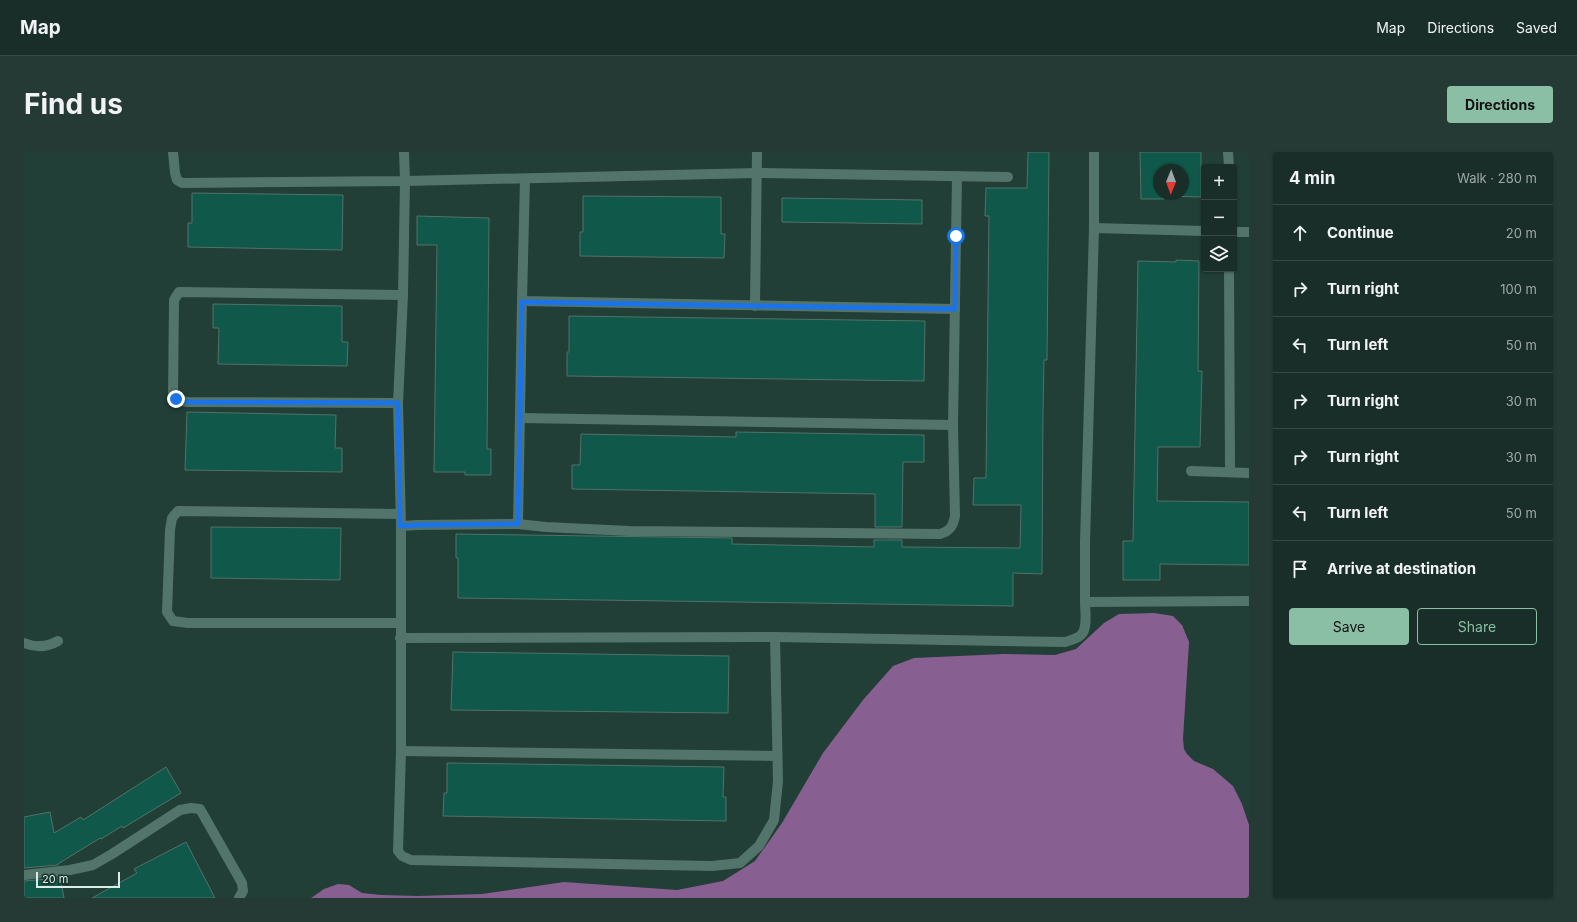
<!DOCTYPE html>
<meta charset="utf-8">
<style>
body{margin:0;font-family:Inter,sans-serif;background:#263a35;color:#f1f3f6}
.controls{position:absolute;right:12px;top:12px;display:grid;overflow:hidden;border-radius:4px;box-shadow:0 1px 3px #0004}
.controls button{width:36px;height:36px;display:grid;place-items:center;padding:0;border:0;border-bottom:1px solid #374a46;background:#192e29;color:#f1f3f6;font:20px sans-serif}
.compass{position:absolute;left:1129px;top:12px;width:36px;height:36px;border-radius:50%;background:#192e29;box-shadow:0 1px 3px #0004;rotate:181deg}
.scale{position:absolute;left:12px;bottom:10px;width:84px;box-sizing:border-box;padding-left:4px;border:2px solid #dbebe6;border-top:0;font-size:11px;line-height:14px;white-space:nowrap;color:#dbebe6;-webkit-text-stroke:3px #16342d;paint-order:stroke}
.stop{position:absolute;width:12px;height:12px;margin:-9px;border:3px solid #1a73e8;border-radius:50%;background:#fff}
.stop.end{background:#1a73e8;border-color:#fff;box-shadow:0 1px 4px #0008}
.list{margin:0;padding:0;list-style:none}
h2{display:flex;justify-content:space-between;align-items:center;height:52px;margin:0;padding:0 16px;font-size:17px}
h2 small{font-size:13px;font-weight:400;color:#9fa8a8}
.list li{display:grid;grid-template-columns:26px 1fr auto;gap:12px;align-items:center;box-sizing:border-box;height:56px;padding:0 16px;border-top:1px solid #374a46}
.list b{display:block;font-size:15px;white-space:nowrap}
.list em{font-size:13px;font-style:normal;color:#9fa8a8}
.actions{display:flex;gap:8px;padding:12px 16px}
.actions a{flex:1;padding:9px 0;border:1px solid #8abfa5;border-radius:4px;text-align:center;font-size:14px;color:#8abfa5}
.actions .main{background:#8abfa5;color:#111}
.icon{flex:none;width:22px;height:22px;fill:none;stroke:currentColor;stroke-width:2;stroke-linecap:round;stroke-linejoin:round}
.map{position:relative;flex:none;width:1225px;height:746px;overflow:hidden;border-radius:4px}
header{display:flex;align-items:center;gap:24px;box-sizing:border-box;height:56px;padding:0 20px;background:#192e29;border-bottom:1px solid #374a46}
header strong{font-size:19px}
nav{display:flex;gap:22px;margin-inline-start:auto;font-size:14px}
.intro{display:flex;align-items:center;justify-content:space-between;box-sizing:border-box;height:96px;padding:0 24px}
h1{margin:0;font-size:28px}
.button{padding:10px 18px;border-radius:4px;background:#8abfa5;color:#111;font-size:14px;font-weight:700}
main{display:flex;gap:24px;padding:0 24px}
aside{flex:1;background:#192e29;border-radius:4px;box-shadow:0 1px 3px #0004}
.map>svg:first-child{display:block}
.water{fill:#885f91}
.building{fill:#0f584a;stroke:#537269;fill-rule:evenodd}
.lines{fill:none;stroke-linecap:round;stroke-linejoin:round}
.minor{stroke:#53746b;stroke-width:10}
.route{stroke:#1a73e8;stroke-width:5}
</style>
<header>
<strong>Map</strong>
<nav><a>Map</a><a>Directions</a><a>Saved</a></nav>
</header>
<div class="intro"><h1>Find us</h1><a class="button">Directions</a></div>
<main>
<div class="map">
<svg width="1225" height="746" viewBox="0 0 1225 746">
<rect width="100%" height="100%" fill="#213e37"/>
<path class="water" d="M1130 461 1149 464 1158 473 1165 490 1159 587 1160 597 1163 602 1170 609 1189 617 1209 634 1218 652 1225 673V746H287L300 737 314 732 325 733 338 741 357 743 394 744 458 742 540 730 653 738 699 729 731 709 758 671 799 601 839 548 869 514 890 506 980 502 1031 503 1052 497 1080 471 1095 462Z"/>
<g class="building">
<path d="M1004 0H1025L1023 208H1020L1019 259 1018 422 989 421V454L434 446V406H432V382L708 386V392L850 395V388H878V395L996 396 997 353H949L950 326H962L965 64H961L962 36H1003Z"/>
<path d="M1116 0H1177V45L1140 44V47H1117ZM1135 18H1159V42H1135Z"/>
<path d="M168 41 319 43 318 98 164 95V71H168Z"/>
<path d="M559 44 697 45V82H701L700 106 556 104V80H559Z"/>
<path d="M758 46 898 48V72L758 70Z"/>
<path d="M393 64 465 66 463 297H467V323H441V320H410L413 93H393Z"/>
<path d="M1152 108 1175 109 1174 219H1178L1176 295H1134L1133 349 1225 350V413L1136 412V428H1099V389H1109L1114 109 1152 110Z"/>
<path d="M189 152 318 154V190H324L323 214 194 212 195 176H189Z"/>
<path d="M545 164 901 169 900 229 543 224V200H545Z"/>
<path d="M163 260 312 263 311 296H318V320L161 318Z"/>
<path d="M712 280 900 283V310H879L878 375H851V342L548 337V313H556L557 282 712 285Z"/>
<path d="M187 375 317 376 316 428 187 426Z"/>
<path d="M429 500 705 504 704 561 427 558Z"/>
<path d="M423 611 700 615 699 645H702V669L419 664 420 641H423Z"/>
<path d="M142 615 157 641 99 676 98 674 77 687 76 686 34 712V713L0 716V665L26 660 30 681 57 665 59 668Z"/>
<path d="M162 690 191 746H68L113 721 110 717Z"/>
<path d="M36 726 40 746H0V729Z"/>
</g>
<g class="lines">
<g class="minor">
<path d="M149 0 151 21 153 28 158 31 381 29 380 0"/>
<path d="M1070 0V76L1061 390V450L1225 449"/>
<path d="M1204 0 1205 15"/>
<path d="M501 27 498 149 931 157"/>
<path d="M1070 76 1180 79"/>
<path d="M1210 80H1225"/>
<path d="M1205 117 1206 320"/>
<path d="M731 154 733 0"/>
<path d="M374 251 164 250 156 249 149 244 150 148 155 140 379 143"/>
<path d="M496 266 929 273"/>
<path d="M1167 319 1225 321"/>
<path d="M494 372 498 149"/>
<path d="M377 374 394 373 494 372 522 375 605 379 916 382C926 379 929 374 931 364L929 273 933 24"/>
<path d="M376 471H164L149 469 143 460 146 378 148 366 154 359 376 362"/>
<path d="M751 485 754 629 750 668 735 694 716 711 688 714 387 708 378 704 374 699 377 599V374L374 251 379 143 381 29 733 21 984 25"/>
<path d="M376 486 751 485 1041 490C1046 488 1053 487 1057 483 1064 477 1061 459 1061 450"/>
<path d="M0 491C12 496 23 495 34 489"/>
<path d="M377 599 753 604"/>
<path d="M0 723 46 718 69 713 88 702 156 658 167 656 176 657 218 731 219 739 215 746"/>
</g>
</g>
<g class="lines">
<path class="route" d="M152 247 164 250 374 251 376 374 394 373 494 372 498 150 931 157 932 84"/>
</g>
</svg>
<div class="controls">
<button>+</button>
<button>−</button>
<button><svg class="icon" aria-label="layers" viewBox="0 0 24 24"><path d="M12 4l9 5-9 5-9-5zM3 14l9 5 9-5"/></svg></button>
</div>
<svg class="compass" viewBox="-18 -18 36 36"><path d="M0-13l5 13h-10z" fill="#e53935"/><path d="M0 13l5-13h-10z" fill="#9fa8a8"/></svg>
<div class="scale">20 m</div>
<div class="stop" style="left:932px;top:84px"></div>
<div class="stop end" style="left:152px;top:247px"></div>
</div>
<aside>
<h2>4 min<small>Walk · 280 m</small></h2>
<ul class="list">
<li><svg class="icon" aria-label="ahead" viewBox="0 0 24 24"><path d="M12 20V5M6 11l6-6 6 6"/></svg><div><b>Continue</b></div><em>20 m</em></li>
<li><svg class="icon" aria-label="right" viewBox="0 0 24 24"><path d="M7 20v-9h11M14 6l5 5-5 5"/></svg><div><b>Turn right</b></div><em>100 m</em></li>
<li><svg class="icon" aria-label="left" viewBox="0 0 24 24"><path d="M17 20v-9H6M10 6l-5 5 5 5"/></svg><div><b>Turn left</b></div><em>50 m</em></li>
<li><svg class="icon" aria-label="right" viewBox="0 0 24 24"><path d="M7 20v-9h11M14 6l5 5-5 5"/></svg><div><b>Turn right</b></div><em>30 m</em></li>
<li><svg class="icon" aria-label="right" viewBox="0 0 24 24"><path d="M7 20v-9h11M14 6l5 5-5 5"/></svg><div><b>Turn right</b></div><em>30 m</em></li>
<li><svg class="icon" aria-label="left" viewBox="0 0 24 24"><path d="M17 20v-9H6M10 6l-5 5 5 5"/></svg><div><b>Turn left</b></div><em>50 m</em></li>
<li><svg class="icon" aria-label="arrive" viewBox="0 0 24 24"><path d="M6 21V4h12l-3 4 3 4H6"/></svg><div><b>Arrive at destination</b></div></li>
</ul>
<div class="actions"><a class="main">Save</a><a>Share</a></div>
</aside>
</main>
